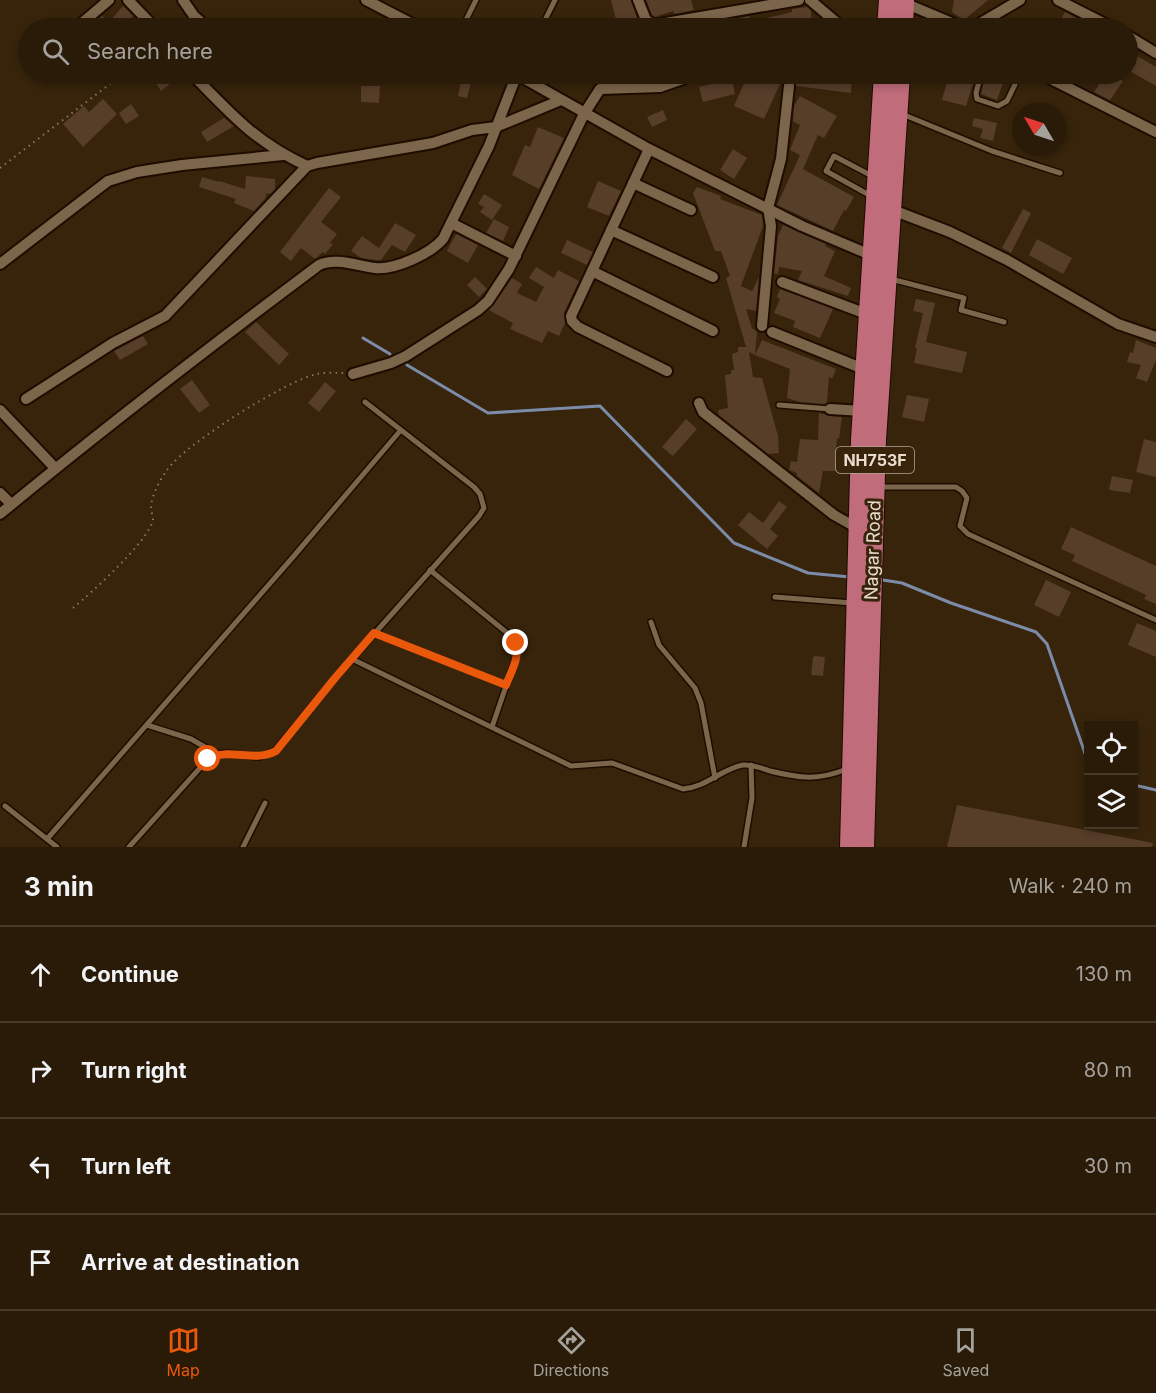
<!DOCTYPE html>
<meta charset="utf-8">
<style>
body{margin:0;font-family:Inter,sans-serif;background:#312412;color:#f1f3f6}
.controls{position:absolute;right:18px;bottom:18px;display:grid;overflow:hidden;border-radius:0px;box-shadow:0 3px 9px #0003}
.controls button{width:54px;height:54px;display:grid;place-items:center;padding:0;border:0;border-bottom:2px solid #453929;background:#291b08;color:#f1f3f6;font:30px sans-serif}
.compass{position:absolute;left:1012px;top:102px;width:54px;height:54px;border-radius:50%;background:#291b08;box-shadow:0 3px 9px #0003;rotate:309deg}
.stop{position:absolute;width:18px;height:18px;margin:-14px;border:4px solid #ea580c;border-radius:50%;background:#fff}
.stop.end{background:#ea580c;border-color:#fff;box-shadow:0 2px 6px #0008}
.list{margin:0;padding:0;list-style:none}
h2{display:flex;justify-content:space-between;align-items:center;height:78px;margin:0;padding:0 24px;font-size:26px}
h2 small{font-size:20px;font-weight:400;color:#a5a19c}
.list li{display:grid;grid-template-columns:39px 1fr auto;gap:18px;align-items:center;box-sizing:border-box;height:96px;padding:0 24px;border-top:2px solid #453929}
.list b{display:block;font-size:22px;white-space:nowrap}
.list em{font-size:20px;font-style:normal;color:#a5a19c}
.icon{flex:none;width:33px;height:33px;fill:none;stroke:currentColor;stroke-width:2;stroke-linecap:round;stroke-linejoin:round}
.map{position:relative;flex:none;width:1156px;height:847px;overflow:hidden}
.search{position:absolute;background:#291b08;box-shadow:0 3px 9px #0003;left:18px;right:18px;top:18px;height:66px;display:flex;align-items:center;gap:15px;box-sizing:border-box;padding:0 21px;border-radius:33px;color:#a5a19c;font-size:22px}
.sheet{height:462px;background:#291b08}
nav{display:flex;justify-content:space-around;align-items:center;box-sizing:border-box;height:84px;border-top:2px solid #453929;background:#291b08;font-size:16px;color:#a5a19c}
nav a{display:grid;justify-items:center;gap:3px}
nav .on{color:#ea580c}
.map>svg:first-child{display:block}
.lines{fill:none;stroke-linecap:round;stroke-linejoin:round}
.stream{stroke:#7c8ca8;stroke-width:3}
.building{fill:#563e29}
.lane-casing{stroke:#1e0c00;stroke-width:8}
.street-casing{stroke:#1e0c00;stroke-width:14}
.highway-casing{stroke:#1e0c00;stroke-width:22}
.path{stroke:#877763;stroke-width:2;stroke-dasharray:1.5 4.5;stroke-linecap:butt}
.lane{stroke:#7b654b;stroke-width:5}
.street{stroke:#7b654b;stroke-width:10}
.highway{stroke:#c06c7b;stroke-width:20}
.route{stroke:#ea580c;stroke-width:8}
.labels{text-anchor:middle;stroke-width:6;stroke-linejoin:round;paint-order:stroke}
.shield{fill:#37240b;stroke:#b4a594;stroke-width:1.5}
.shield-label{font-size:16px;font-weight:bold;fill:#e9dcce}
.street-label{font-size:18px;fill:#e9dcce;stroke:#37240b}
</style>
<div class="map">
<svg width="1156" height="847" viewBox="0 0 1156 847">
<rect width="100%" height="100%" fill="#37240b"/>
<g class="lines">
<g class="stream">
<path d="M363 338 390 354"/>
<path d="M407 365 488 413 600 406 734 543 808 573 850 577"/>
<path d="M883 580 902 583 951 603 1036 632 1047 644 1088 762"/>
<path d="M1134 785 1156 790"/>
</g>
</g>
<g class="building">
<path d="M611 0H631L638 21 618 27Z"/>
<path d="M646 0H691L694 10 674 14 673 11 655 17 652 15Z"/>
<path d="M954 0H988L964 20 952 12Z"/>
<path d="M123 6 133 16 123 28H87L102 16 109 22Z"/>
<path d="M807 7 811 11 812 28H793V21L758 28H734L733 19 749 16 750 22 792 12V9Z"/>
<path d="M1065 12 1086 23 1083 28H1056Z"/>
<path d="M1132 53 1156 67V86L1128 70V60Z"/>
<path d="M158 74H182L161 91 152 77Z"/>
<path d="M748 74H763L783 82 780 84 764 119 734 106Z"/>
<path d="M795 74H852L851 93 796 86 794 81Z"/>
<path d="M949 74H976L966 106 942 100Z"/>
<path d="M986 74H1006L997 100 981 94Z"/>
<path d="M1106 74H1111L1123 81 1110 100 1094 92Z"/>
<path d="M462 76 472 78 467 98 458 96Z"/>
<path d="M732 79 735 94 703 102 699 87Z"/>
<path d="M361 86H380L379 103 361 102Z"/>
<path d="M800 96 837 116 824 138 818 135 803 169 854 197 846 211 844 210 833 231 777 205 800 155 790 150 800 125 793 121 794 106Z"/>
<path d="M103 99 117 114 83 147 63 124 84 106 89 112Z"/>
<path d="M131 104 139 116 126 124 119 113Z"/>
<path d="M663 110 667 120 652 127 647 117Z"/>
<path d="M224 118 234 126 207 142 201 132Z"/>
<path d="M974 118 997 123 993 141 980 138 983 129 972 126Z"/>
<path d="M538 127 564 138 539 189 512 175 525 145 530 147Z"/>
<path d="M733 149 747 158 734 179 720 170Z"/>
<path d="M246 176 275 179V189L270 194 267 193 265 199 254 211 234 203 236 199 199 187 202 177 219 182V181L245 189Z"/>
<path d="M598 181 621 191 609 216 587 207Z"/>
<path d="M697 187 721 196 720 199 762 215 763 226 741 286 752 291 759 277 756 311 746 309 752 328 757 332 755 355 749 352 753 377 762 378 778 436 779 453 768 454 719 415 718 410 728 408 725 375 731 374V370H734L732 354 738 352V347H746L726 278 730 276 721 251H715L693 193Z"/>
<path d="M329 188 341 197 321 222 337 234 330 243 333 244 325 254 323 252 315 259 301 248 291 261 280 252Z"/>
<path d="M484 194 502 205 492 220 480 212 484 207 478 204Z"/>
<path d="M1023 209 1031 213 1011 253 1002 248Z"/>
<path d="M494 219 509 227 503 241 486 233Z"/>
<path d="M395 223 416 235 405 252 392 245 381 260H376L361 258 351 251 362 236 379 248Z"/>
<path d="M783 225 826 244 825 246 835 251 824 276 851 288 848 296 798 280 802 271 779 267 778 274 774 273 778 236Z"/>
<path d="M456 234 478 245 468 263 447 251Z"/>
<path d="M1037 239 1072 258 1063 274 1029 255Z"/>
<path d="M567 240 593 252 587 265 561 253Z"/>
<path d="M536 267 554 278 558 270 579 281 564 313 565 323 559 336 548 331 542 343 510 329 513 323 489 310 512 278 522 284 517 293 536 302 544 287 529 278Z"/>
<path d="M475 277 487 289 479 297 467 285Z"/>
<path d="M780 289 833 309 820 338 793 327 795 321 774 313 780 299 777 297Z"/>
<path d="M916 299 935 303 926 342 967 352 962 373 914 363 917 348H915L923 313 913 311Z"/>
<path d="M256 322 289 354 279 365 245 332Z"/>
<path d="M143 336 148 344 120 360 114 351Z"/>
<path d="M762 340 836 369 832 379 829 377 827 402 825 404 800 402 787 398 790 369 755 355Z"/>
<path d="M1136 340 1156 348V360L1147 382 1136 378 1141 365 1127 362 1130 352 1133 353Z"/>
<path d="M192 380 210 405 199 413 180 389Z"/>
<path d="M325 382 336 391 319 412 308 403Z"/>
<path d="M907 395 929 399 924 422 902 417Z"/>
<path d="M819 413 830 416 842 417 839 439 837 438 835 460 844 461 843 471H823L819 493 797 476V473L789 470 791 461 797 462 800 439 818 440Z"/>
<path d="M686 419 697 429 673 456 662 447Z"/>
<path d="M1144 439 1156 442V477L1136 472Z"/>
<path d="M1112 476 1133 480 1130 493 1109 490Z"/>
<path d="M779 501 787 507 770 529 778 536 767 549 738 525 749 512 763 523Z"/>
<path d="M1071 527 1156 566V604L1144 599 1146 595 1072 561 1075 555 1061 549Z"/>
<path d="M1046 580 1071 592 1059 617 1034 605Z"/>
<path d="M1137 623 1156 631V657L1128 645Z"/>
<path d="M815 656 825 657 823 676 811 675 813 657Z"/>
<path d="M957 805 1153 843 1152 847H947Z"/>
</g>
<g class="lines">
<g class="lane-casing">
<g id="lane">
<path d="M462 28 476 0"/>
<path d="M541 28 555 0"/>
<path d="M981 74 976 93 977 99 998 106 1007 101 1020 74"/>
<path d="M601 88 608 74"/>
<path d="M902 114 992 151 1060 173"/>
<path d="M871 196 826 171 834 156 874 177"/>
<path d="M891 279 964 298 961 310 1004 322"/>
<path d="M779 405 830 409"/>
<path d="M879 487H956L962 491 967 498 960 526 968 534 1156 620"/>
<path d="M430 570 511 636 517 649 516 657 492 727"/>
<path d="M775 597 852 603"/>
<path d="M651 622 659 645 695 688 701 703 715 778"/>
<path d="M374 633 506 685"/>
<path d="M352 659 571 766 612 763 683 789C707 787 721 769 743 765 752 764 761 768 770 771 800 778 817 781 847 769"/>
<path d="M147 725 191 739 217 754"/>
<path d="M5 806 57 847"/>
<path d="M47 839 293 557 400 431"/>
<path d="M129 847 208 759 217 754 228 753 259 757 275 751 335 678 479 516 484 508 480 494 474 487 365 402"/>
<path d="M243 847 265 803"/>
<path d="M744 847 752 798 751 765"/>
</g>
</g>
<g class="street-casing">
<g id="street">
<path d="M128 0 155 28"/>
<path d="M183 0 194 16 208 28"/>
<path d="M366 0 420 28"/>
<path d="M638 0 646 20 654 25 799 0"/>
<path d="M810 0 843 28"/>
<path d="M1058 0 1113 28"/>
<path d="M902 2 964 28"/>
<path d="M76 28 109 0"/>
<path d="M869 28 888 21"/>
<path d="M972 28 1020 0"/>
<path d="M1128 36 1156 53"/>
<path d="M192 74C231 114 255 142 307 166"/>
<path d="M516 74 649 149 802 226 873 256"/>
<path d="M1041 74 1156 132"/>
<path d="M649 149 571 316 572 321 578 327 667 371"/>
<path d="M633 183 691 210"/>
<path d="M890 209 950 232 1007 260 1118 324 1156 337"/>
<path d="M451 223 516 256"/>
<path d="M611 230 713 277"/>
<path d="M0 264 108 181 137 172 182 165 283 155"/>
<path d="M592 271 713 331"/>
<path d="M782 282 869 315"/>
<path d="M762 326 771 226 768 208 781 159 789 86"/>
<path d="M772 332 866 370"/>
<path d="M353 374 391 363 406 356 478 310 488 301 509 269 584 114 600 89 660 87 697 74"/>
<path d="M26 399 113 343 165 316 307 166 317 163 433 143 472 130 496 127 561 100"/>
<path d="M699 403 703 412 834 515 859 529"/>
<path d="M830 409 863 411"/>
<path d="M0 410 55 468"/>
<path d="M0 493 11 504"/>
<path d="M0 514C104 428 211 346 319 265 336 257 357 266 375 268 395 270 430 254 443 239L489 146 517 74"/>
</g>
</g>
<g class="highway-casing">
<g id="highway">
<path d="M887 28 889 0"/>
<path d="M903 28 904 0"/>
<path d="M850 847 861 440 884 74"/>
<path d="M864 847 876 440 900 74"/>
</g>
</g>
<g class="path">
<path d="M0 168 123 74"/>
<path d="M73 608C91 593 148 542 153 520 153 516 151 511 151 507 152 494 160 480 167 470 185 444 287 380 317 374 325 372 335 373 344 373"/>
</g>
<use href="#lane" class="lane"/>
<use href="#street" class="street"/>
<use href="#highway" class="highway"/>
</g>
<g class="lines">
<path class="route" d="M208 759C230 747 254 763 276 751L335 678 374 633 506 685C511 672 520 657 516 643"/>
</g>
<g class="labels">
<rect class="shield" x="836" y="447" width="78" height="26" rx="4.5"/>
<g class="shield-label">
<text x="875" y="466">NH753F</text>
</g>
<g class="street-label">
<text transform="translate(873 550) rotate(-88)" y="6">Nagar Road</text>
</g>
</g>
</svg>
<div class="controls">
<button><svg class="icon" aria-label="locate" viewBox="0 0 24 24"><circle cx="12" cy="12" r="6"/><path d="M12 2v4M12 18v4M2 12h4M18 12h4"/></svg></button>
<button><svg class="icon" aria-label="layers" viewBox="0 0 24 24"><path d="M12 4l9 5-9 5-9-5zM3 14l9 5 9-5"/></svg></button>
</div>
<svg class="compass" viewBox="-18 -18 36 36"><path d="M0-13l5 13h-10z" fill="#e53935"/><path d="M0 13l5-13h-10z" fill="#a5a19c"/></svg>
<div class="stop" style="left:208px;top:759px"></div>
<div class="stop end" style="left:516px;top:643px"></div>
<div class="search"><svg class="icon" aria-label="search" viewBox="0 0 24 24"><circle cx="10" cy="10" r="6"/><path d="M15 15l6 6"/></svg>Search here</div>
</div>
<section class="sheet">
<h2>3 min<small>Walk · 240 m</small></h2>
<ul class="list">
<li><svg class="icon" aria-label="ahead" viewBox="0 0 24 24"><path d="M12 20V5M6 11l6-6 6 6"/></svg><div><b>Continue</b></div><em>130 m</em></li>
<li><svg class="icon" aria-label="right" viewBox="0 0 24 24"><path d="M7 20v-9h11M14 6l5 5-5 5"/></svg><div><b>Turn right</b></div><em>80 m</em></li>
<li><svg class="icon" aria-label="left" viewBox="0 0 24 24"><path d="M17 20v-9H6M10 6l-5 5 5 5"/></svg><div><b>Turn left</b></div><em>30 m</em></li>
<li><svg class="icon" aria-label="arrive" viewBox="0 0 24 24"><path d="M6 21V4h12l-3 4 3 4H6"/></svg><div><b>Arrive at destination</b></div></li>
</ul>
</section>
<nav>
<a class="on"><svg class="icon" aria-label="map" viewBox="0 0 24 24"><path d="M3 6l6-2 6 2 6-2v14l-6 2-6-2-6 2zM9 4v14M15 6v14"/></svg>Map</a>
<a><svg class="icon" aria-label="directions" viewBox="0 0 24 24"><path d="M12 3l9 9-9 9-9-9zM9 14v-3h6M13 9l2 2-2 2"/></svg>Directions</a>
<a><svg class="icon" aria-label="saved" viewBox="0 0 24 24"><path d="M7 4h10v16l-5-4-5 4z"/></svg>Saved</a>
</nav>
